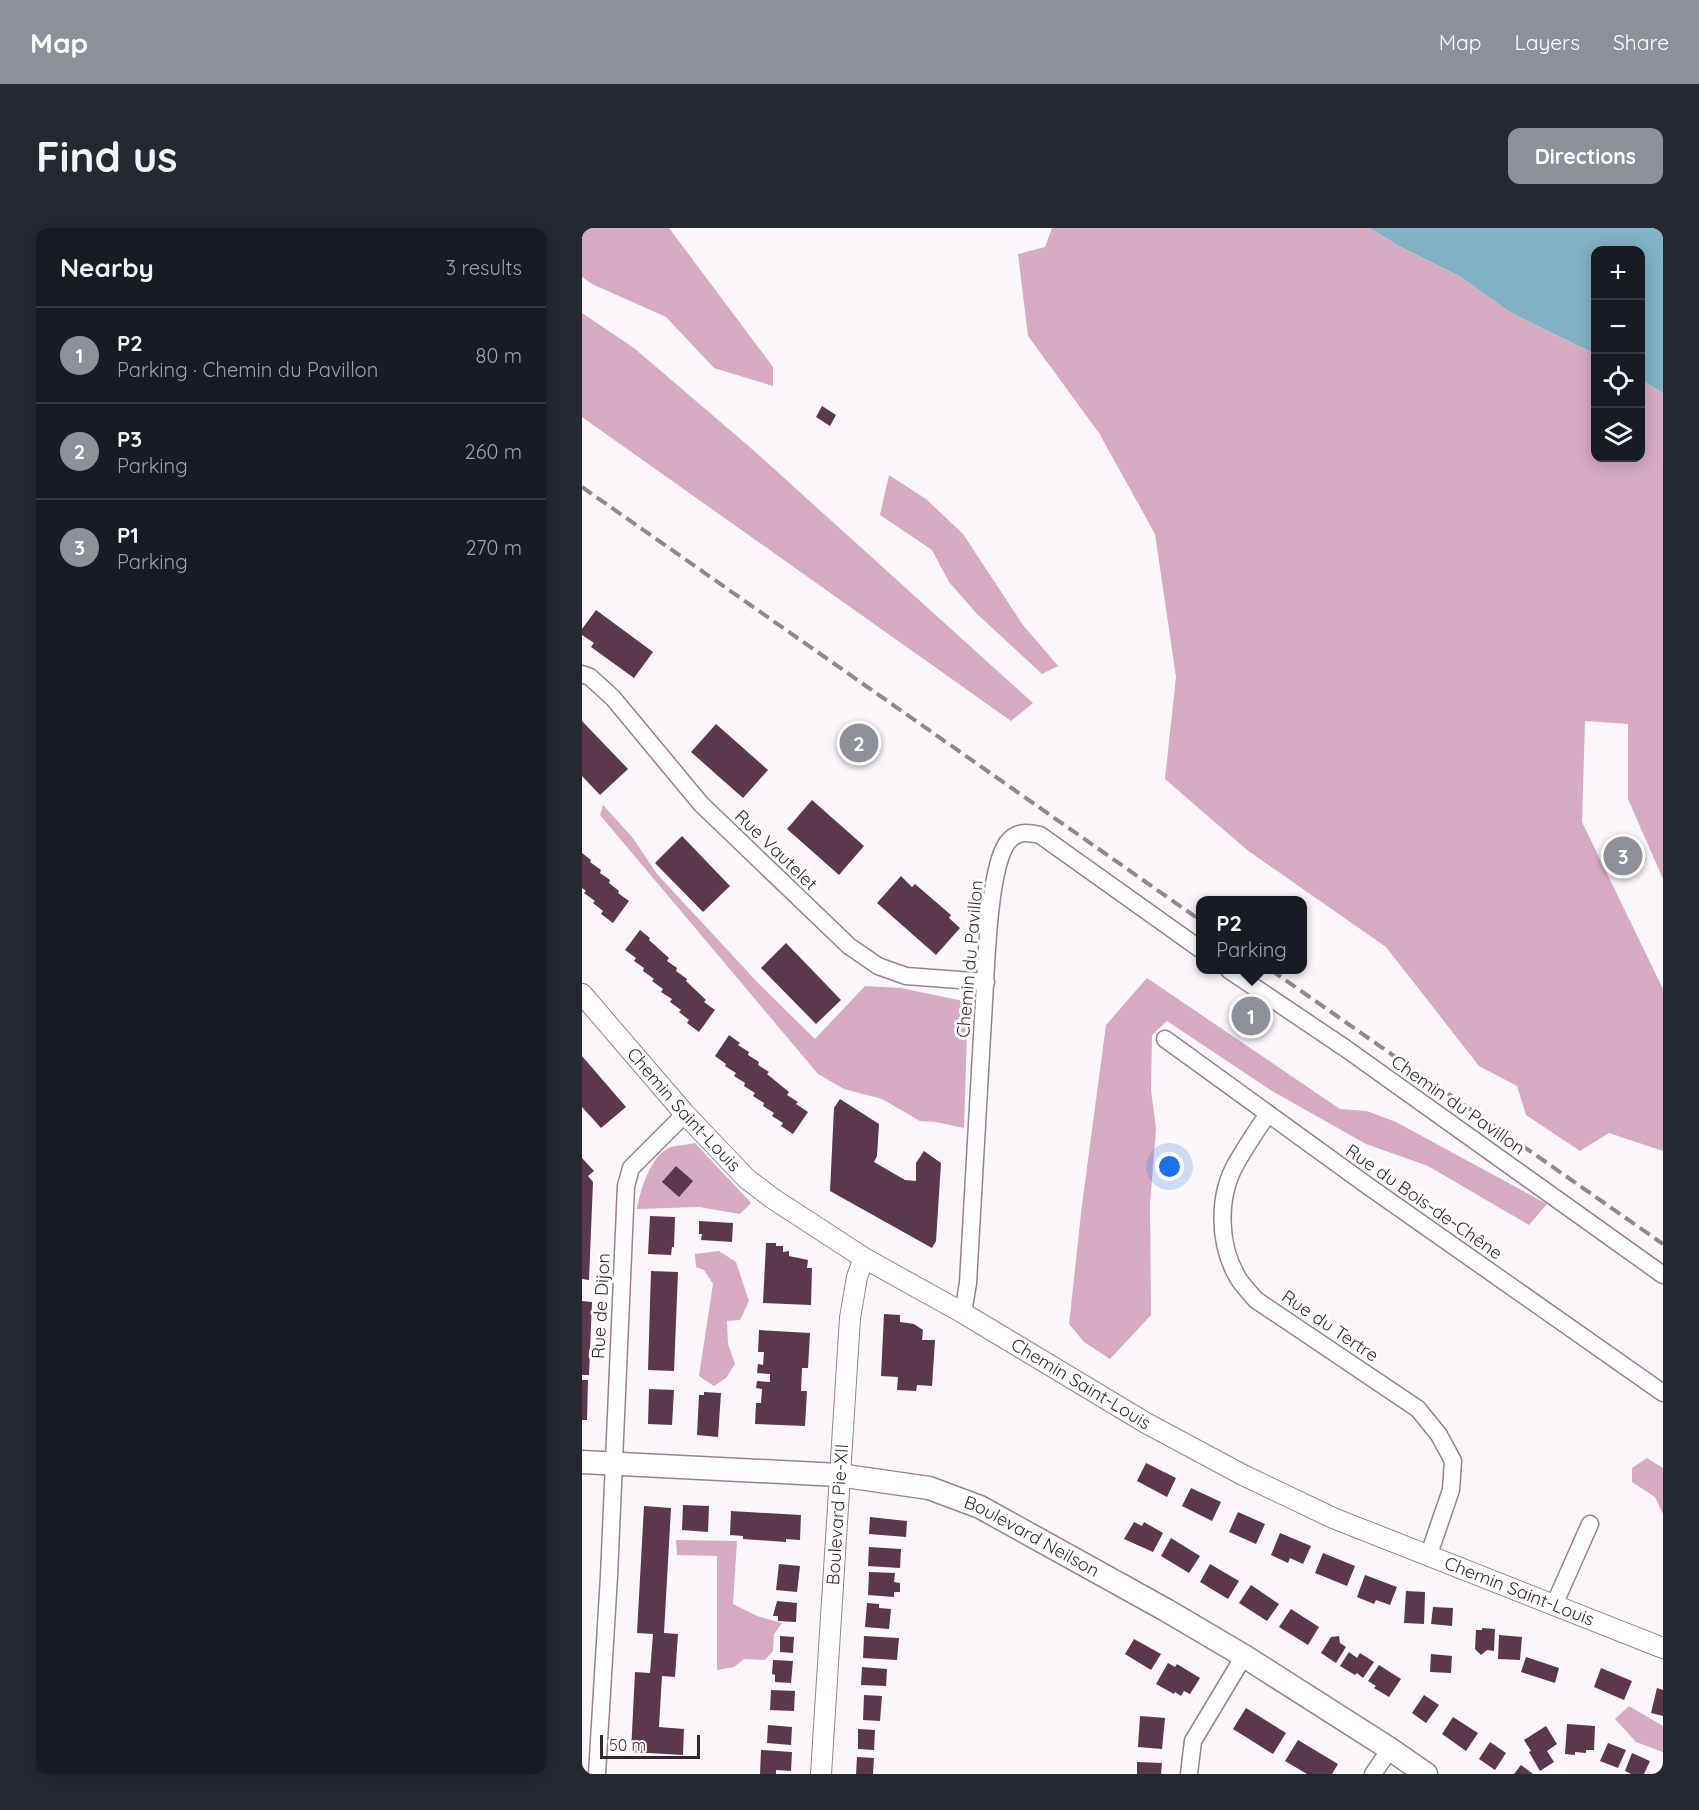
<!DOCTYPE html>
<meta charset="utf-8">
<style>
body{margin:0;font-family:Quicksand,sans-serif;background:#242831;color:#f1f3f6}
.controls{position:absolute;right:18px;top:18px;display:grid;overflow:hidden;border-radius:12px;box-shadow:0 3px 15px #0003}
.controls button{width:54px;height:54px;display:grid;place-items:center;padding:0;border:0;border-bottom:2px solid #363941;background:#171b24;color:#f1f3f6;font:30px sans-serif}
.scale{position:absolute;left:18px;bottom:15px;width:100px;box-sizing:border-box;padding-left:6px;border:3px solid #33282e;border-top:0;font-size:16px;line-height:21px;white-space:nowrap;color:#33282e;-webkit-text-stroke:4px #fff;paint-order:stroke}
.you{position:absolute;left:588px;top:939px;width:21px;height:21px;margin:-15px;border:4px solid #fff;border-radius:50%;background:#1a73e8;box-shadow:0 0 0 9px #1a73e833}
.badge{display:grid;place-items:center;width:39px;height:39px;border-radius:50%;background:#8c9099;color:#fff;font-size:20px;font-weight:700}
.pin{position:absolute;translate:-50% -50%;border:3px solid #fff;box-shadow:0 2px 6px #0006}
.popup{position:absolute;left:614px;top:668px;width:111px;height:78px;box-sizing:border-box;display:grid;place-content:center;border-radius:12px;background:#171b24;filter:drop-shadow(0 2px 4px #0005);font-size:20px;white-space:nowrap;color:#9ea1a6}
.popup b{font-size:22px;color:#f1f3f6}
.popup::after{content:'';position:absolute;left:50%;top:100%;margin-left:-12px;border:12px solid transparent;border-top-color:#171b24}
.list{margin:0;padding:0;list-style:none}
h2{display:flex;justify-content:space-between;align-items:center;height:78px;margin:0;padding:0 24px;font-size:26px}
h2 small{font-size:20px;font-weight:400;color:#9ea1a6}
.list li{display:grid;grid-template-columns:39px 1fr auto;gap:18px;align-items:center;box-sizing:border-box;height:96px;padding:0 24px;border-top:2px solid #363941}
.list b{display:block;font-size:22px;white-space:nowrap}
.list p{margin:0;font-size:20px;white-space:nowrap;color:#9ea1a6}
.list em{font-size:20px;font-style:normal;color:#9ea1a6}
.icon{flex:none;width:33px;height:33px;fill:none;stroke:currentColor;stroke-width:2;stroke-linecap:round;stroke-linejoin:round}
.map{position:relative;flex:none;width:1081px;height:1546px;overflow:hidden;border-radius:12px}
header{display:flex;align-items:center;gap:36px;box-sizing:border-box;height:84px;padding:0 30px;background:#8c9099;color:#fff}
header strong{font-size:28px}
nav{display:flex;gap:33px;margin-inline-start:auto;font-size:21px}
.intro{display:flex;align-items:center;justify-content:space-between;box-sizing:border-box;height:144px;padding:0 36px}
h1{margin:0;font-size:42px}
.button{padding:15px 27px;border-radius:12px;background:#8c9099;color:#fff;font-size:21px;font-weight:700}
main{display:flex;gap:36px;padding:0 36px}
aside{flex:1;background:#171b24;border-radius:12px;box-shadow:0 3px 15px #0003}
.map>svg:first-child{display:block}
.forest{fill:#d6abc2}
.water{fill:#81b3c4}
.building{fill:#5c384c}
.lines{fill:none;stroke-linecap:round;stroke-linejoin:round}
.minor-casing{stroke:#9a818e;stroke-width:19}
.tertiary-casing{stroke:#9a818e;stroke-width:22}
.secondary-casing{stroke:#9a818e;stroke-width:25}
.minor{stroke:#fff;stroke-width:16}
.tertiary{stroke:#fff;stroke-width:20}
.secondary{stroke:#fff;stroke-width:22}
.rail{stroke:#90888c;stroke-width:4;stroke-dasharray:12 6;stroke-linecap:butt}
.labels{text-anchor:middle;stroke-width:6;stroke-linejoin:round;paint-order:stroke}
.street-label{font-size:18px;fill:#33282e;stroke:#fff}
</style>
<header>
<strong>Map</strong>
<nav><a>Map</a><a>Layers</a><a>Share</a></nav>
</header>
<div class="intro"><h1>Find us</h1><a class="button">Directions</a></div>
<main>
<aside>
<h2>Nearby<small>3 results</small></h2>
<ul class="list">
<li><span class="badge">1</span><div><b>P2</b><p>Parking · Chemin du Pavillon</p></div><em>80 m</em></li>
<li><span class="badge">2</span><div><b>P3</b><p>Parking</p></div><em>260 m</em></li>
<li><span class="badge">3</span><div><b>P1</b><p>Parking</p></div><em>270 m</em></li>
</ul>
</aside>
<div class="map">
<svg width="1081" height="1546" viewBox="0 0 1081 1546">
<rect width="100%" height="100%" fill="#fbf6f9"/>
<g class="forest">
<path d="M0 0H87L191 139V158L132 140 84 89 10 56 0 49Z"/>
<path d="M470 0H788L817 18 879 49 929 85 1013 126 1014 230H1058L1059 152 1081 165V651L1046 571V496L1003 493 1000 594 1081 761V923L1027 905 998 923 944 887 935 858 897 838 804 719 665 622 583 551 594 449 573 306 517 205 446 108 436 26 463 19Z"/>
<path d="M0 85 52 120 170 221 451 475 429 493 0 189Z"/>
<path d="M307 247 344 271 381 306 441 397 476 438 460 446 395 386 367 354 350 322 298 287Z"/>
<path d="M21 577 50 609 75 646 177 756 233 811 283 758 319 760 386 774 382 900 354 894 338 893 300 871 262 861 236 846 18 587Z"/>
<path d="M565 750 758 881 785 883 814 894 965 976 947 997 846 938 784 916 690 863 585 793 570 807 569 862 574 901 568 976 569 1087 528 1131 502 1114 487 1096 500 977 524 797Z"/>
<path d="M113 915 169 975 158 986 117 979 55 981C58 963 69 926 89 919 96 917 105 917 113 915Z"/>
<path d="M137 1023 154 1034 167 1073 158 1092 145 1093 146 1116 153 1136 144 1150 132 1158 117 1148 131 1056 122 1042 114 1039 113 1026Z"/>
<path d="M1065 1230 1081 1240V1286L1073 1269 1050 1254V1240Z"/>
<path d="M94 1312 155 1313 151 1376 175 1388 200 1395 192 1406 191 1423 183 1432 162 1431 152 1439 135 1442V1328L95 1327Z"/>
<path d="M1047 1478 1081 1498V1524L1054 1514 1033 1491Z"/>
</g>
<path class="water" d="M788 0H1081V165L1059 152 1058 22H1014L1013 126 929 85 879 49 817 18Z"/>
<g class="building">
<path d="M240 178 254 187 248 198 234 189Z"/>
<path d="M14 382 71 424 52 450 9 419 12 415 0 407V401Z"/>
<path d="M0 493 46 541 18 567 0 548Z"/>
<path d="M134 496 186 542 161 570 109 524Z"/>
<path d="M230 572 282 618 257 647 205 601Z"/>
<path d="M100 608 148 658 121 684 73 635Z"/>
<path d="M0 625 9 632 8 634 19 642 18 645 28 652 27 655 37 663 36 665 47 673 31 695 19 686 21 683 11 675 13 673 2 665 4 663 0 660Z"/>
<path d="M319 648 330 659 333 656 369 687 367 690 378 700 354 727 295 675Z"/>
<path d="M58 702 68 710 67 712 87 730 85 733 95 740 94 743 105 751 104 753 124 772 122 774 133 782 117 804 105 795 107 792 97 784 99 782 88 774 90 771 79 764 81 761 70 753 72 751 61 743 62 740 52 733 54 730 43 722Z"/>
<path d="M204 715 259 772 234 796 179 740Z"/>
<path d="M147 807 158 815 156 817 167 824 166 827 177 834 176 837 187 844 185 846 207 864 205 867 216 874 214 876 226 884 211 906 199 898 201 895 190 888 192 885 181 878 182 875 171 868 173 865 162 858 163 855 152 848 154 845 143 838 144 836 133 828Z"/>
<path d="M0 828 44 879 19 900 0 879Z"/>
<path d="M258 871 297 896 295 928 292 934 323 952 334 953V935L342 923 359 935 354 1013 350 1020 248 963 252 880Z"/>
<path d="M0 930 12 943 6 948 11 954 7 1052 0 1051Z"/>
<path d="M94 938 111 953 97 969 80 954Z"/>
<path d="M68 988 93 989 92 1019H90L89 1027 66 1026Z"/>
<path d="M117 993 151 995 150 1014 119 1012 120 1006H117Z"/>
<path d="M184 1015H194V1018H201V1024L207 1023V1028L226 1032 225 1040H230L229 1077 181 1075Z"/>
<path d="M69 1043 96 1044 92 1143 66 1142Z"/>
<path d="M0 1073 10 1074 7 1147H0Z"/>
<path d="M302 1086 318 1087V1094L332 1096 341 1102 340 1112H353L350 1158 335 1157 334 1163 315 1162 316 1149 299 1148Z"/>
<path d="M177 1102 228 1105 226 1140H220L219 1163H225L223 1198 173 1196 174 1175H179L180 1161 174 1160 175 1153 188 1154V1146L175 1145 176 1136 181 1137 182 1124H176Z"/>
<path d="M0 1152H6L5 1192H0Z"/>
<path d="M67 1161 92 1162 90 1197 66 1196Z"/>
<path d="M122 1164 139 1165 136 1209 115 1207 117 1167H122Z"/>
<path d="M564 1235 594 1250 585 1269 555 1253Z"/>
<path d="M609 1260 639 1274 630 1293 600 1278Z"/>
<path d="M101 1277 127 1278 126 1304 100 1302Z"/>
<path d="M62 1278 89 1280 82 1405 96 1406 93 1449 80 1448 77 1499 102 1501 101 1527 49 1524 53 1444 68 1445 71 1406 55 1405Z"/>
<path d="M149 1283 219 1287 218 1312 204 1311V1314L161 1311V1308L148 1307Z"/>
<path d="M656 1284 683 1296 674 1316 647 1304Z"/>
<path d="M288 1289 325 1293 324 1309 287 1306Z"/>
<path d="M552 1294 560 1298 562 1294 581 1305 571 1324 542 1311Z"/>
<path d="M698 1305 729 1318 721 1336 708 1330 706 1335 689 1327Z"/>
<path d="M589 1310 618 1328 607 1345 579 1328Z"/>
<path d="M287 1319 319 1321 318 1340 286 1338Z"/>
<path d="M741 1325 773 1338 765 1358 733 1345Z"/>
<path d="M197 1336 218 1338 215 1364 194 1362Z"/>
<path d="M628 1336 657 1353 646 1371 618 1354Z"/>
<path d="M287 1344 313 1345 312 1354 318 1355V1364H312V1369L286 1367Z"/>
<path d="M783 1347 815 1359 808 1377 794 1372 792 1376 775 1369Z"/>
<path d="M669 1357 697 1376 685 1393 657 1375Z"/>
<path d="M824 1363 843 1364 842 1396 822 1395Z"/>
<path d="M195 1373 215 1375 214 1394 196 1393V1388H191Z"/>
<path d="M285 1375 297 1376V1380L309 1381 307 1401 283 1399Z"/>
<path d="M851 1379 871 1380 870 1398 849 1396Z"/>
<path d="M709 1381 737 1399 726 1417 697 1399Z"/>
<path d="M900 1400 913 1401 912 1423 905 1422 899 1427 893 1421 894 1402H900Z"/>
<path d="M917 1407 940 1409 938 1432 916 1431Z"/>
<path d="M198 1408 212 1409 211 1425 198 1424Z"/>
<path d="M282 1408 317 1410 315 1432 281 1430Z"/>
<path d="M757 1408 758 1415 764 1419 754 1435 739 1425 749 1409Z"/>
<path d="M552 1411 579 1426 569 1442 543 1426Z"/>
<path d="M767 1424 775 1430 778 1425 792 1434 781 1450 775 1445 773 1447 758 1438Z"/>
<path d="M849 1426 870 1428 869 1445 848 1444Z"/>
<path d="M944 1429 977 1440 973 1455 939 1444Z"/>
<path d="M191 1432 211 1433 209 1455 193 1454V1447L190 1446Z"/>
<path d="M586 1435 593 1439 595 1436 618 1450 608 1466 602 1463 599 1468 593 1464 592 1466 574 1456Z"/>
<path d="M797 1437 819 1451 807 1469 792 1460 794 1458 786 1453Z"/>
<path d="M280 1439 305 1441 304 1458 279 1457Z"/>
<path d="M1019 1440 1050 1453 1042 1472 1012 1459Z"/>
<path d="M1075 1460 1081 1462V1488L1069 1485Z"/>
<path d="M189 1462 213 1463 212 1483 188 1482Z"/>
<path d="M282 1467 300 1468 298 1493 281 1492Z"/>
<path d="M842 1467 857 1477 844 1495 830 1485Z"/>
<path d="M664 1480 704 1505 691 1526 651 1501Z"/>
<path d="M558 1488 583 1490 580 1521 556 1519Z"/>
<path d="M871 1489 896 1505 884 1523 860 1506Z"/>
<path d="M985 1496 1013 1498 1012 1522H1004V1525L993 1524V1527L983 1526Z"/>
<path d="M186 1497 210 1499 209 1517 185 1515Z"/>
<path d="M964 1498 975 1516 965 1523 972 1534 958 1543 947 1524 949 1523 942 1512Z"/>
<path d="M276 1501 293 1502 292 1522 276 1521Z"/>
<path d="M716 1512 756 1536 750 1546H725L703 1533Z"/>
<path d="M908 1514 924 1525 913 1542 897 1531Z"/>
<path d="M1026 1515 1044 1522 1036 1540 1018 1533Z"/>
<path d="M179 1522 210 1524 209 1543 194 1542V1546H178Z"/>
<path d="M1050 1525 1068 1533 1062 1546H1049L1043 1543Z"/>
<path d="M275 1529 292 1530 291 1546H274Z"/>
<path d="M555 1534 580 1535 579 1546H555Z"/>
<path d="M939 1537 951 1546H932Z"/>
</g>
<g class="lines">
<g class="minor-casing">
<g id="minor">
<path d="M0 446 8 449 31 470 119 576 267 718 296 738 324 748 404 754"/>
<path d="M647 742 763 820 1081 1047"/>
<path d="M583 811 786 958 1081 1165"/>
<path d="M685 887C675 902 664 918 655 934 635 968 636 1016 656 1050 661 1058 668 1065 674 1072L836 1181 857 1207 871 1233 869 1262 846 1329"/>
<path d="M381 1085 386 1055C391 967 396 878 401 790 404 752 405 644 425 615 434 603 444 604 458 607L618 721"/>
<path d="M972 1377 1008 1296"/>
<path d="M15 1546 27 1348 44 958 49 940 103 886"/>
<path d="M607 1546 611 1513 662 1428"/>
<path d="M791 1546 808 1521"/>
</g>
</g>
<g class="tertiary-casing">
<g id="tertiary">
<path id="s1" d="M0 766 103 886 165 951 190 970 282 1030 381 1085 564 1195 661 1247 751 1290 1081 1420"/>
<path id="s2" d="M239 1546 268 1090 275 1049 282 1030"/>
</g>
</g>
<g class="secondary-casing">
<g id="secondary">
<path id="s3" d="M0 1234 257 1247 347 1260 398 1279 584 1382 662 1428 808 1521 844 1546"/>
</g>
</g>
<use href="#minor" class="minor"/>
<use href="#tertiary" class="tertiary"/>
<use href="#secondary" class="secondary"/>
<g class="rail">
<path d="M0 259 618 692"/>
<path d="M689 742 1081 1016"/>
</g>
</g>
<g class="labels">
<g class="street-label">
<text transform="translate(194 622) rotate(44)" y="6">Rue Vautelet</text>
<text transform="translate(388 731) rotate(-85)" y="6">Chemin du Pavillon</text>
<text transform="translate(876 877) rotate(35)" y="6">Chemin du Pavillon</text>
<text dy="6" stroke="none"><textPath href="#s1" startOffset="154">Chemin Saint-Louis</textPath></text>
<text transform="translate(842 974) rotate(35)" y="6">Rue du Bois-de-Chêne</text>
<text transform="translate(19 1078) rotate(-87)" y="6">Rue de Dijon</text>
<text transform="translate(748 1098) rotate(34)" y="6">Rue du Tertre</text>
<text dy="6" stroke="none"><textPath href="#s1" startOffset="640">Chemin Saint-Louis</textPath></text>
<text dy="6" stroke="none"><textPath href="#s2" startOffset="260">Boulevard Pie-XII</textPath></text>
<text dy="6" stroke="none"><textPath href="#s3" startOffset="462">Boulevard Neilson</textPath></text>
<text dy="6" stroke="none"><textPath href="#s1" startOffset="1126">Chemin Saint-Louis</textPath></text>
</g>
</g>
</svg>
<div class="controls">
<button>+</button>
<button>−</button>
<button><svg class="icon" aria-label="locate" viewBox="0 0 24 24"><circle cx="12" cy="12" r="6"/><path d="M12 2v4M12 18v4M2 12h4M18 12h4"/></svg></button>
<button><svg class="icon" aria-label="layers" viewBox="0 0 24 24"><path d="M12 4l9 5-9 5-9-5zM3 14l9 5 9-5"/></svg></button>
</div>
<div class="scale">50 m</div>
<div class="you"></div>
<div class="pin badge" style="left:669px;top:788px">1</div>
<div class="popup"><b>P2</b>Parking</div>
<div class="pin badge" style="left:277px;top:515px">2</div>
<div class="pin badge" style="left:1041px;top:628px">3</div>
</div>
</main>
